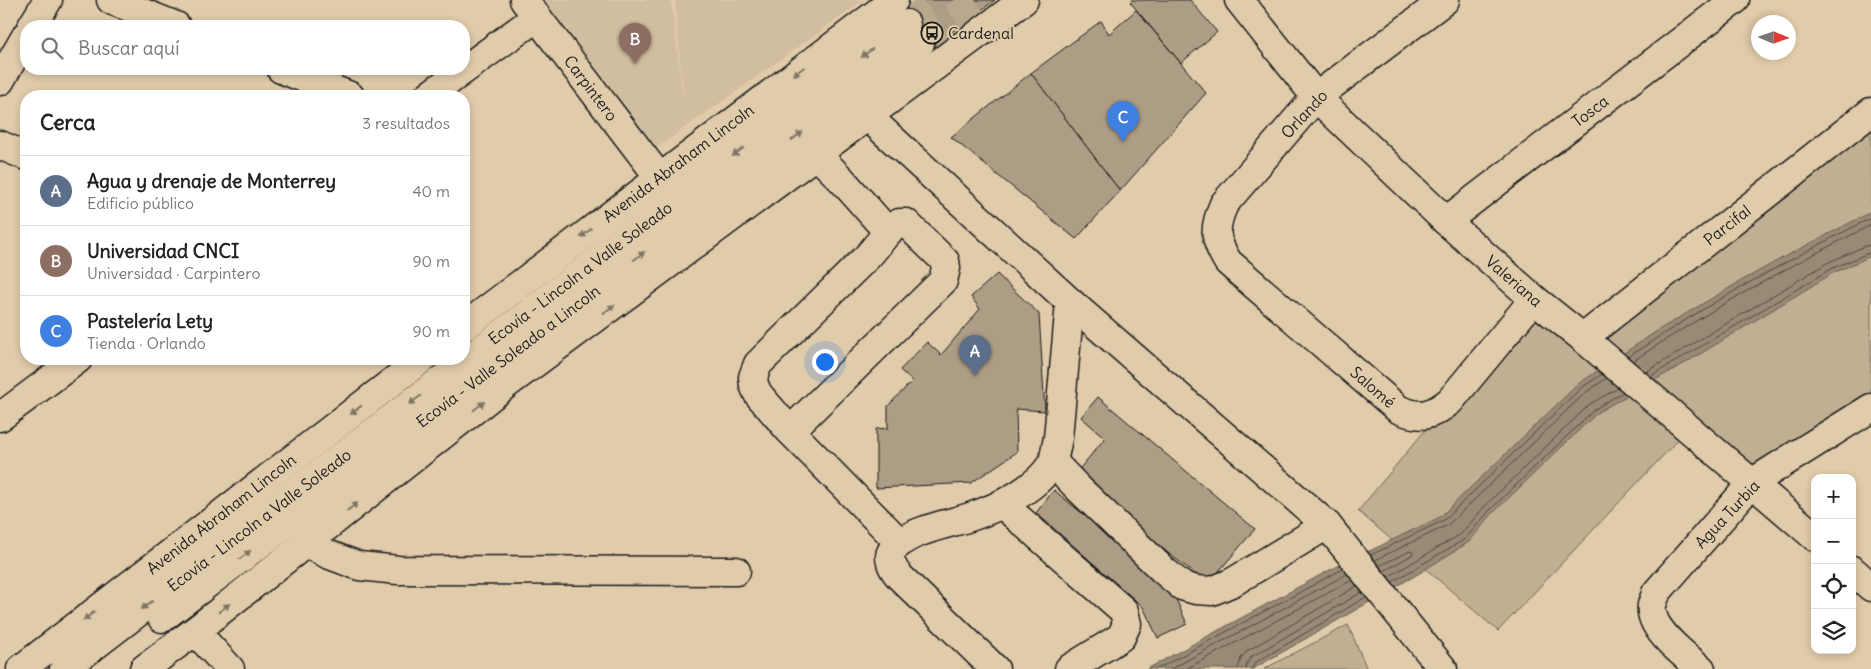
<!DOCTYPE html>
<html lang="es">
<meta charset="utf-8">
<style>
body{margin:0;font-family:Delius,sans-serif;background:#f6f6f6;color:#222}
.controls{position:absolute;right:15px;bottom:15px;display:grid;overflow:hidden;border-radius:10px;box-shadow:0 2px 8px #0003}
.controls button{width:45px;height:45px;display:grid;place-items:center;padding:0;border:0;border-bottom:1px solid #e0e0e0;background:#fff;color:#222;font:25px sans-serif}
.compass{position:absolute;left:1751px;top:15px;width:45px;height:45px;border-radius:50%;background:#fff;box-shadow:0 2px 8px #0003;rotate:92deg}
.you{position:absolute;left:824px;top:361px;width:18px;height:18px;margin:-12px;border:4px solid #fff;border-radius:50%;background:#1a73e8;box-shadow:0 0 0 8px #1a73e833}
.badge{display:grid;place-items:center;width:32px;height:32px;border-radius:50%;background:#1c1c1c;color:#fff;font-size:16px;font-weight:700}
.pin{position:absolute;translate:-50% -41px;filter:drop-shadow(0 1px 2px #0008)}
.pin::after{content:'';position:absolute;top:26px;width:18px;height:15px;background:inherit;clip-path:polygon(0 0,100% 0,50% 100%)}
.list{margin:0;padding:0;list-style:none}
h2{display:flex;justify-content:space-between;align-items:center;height:65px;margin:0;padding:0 20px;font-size:21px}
h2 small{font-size:16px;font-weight:400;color:#767676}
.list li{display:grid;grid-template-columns:32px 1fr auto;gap:15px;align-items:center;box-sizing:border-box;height:70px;padding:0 20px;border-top:1px solid #e0e0e0}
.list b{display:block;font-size:19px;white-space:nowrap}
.list p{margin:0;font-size:16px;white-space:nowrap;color:#767676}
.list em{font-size:16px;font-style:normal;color:#767676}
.icon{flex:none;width:28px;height:28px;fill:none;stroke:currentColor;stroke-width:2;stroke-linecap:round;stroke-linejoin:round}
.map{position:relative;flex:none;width:1871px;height:669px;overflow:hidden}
.search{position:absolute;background:#fff;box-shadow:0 2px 8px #0003;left:20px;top:20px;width:450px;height:55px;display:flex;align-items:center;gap:12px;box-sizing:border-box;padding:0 18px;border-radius:20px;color:#767676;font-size:19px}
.panel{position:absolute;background:#fff;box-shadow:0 2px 8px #0003;left:20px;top:90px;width:450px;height:275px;border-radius:20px}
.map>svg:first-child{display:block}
.built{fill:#d1bd9f}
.green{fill:#c0af92;stroke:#6e6657}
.water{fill:#988a75;stroke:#665e51}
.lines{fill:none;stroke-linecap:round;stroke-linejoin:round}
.shore{stroke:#4e4840;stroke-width:1}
.building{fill:#ad9d85;stroke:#1c1c1c}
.minor-tunnel{stroke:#b9a88e;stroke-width:28;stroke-dasharray:28 14;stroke-linecap:butt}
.minor-casing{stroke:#1c1c1c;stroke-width:31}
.major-casing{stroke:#1c1c1c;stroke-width:31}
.minor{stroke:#e0cbaa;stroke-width:28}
.major{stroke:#e0cbaa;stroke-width:28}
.oneway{fill:#7e7463}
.labels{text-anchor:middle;stroke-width:4;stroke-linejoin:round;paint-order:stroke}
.poi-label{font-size:16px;fill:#1c1c1c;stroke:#e0cbaa;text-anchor:start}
.street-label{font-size:16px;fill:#1c1c1c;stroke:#e0cbaa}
</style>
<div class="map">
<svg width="1871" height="669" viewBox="0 0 1871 669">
<rect width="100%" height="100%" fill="#e0cbaa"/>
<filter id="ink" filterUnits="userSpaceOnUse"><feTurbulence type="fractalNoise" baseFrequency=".02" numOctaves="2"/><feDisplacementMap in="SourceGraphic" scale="10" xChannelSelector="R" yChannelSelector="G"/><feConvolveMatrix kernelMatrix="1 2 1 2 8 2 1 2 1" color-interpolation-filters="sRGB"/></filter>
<g filter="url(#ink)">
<path class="built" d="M543 0H671L684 105 675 0H864L655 149Z"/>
<g class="green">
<path d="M1871 112V408L1753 482 1689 428 1498 631 1358 511 1534 299 1583 338Z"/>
<path d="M1348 625 1367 669H1264Z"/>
</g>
<path class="water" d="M1871 212V256L1833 273 1687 362 1598 412 1492 514 1469 542 1418 574 1253 669H1147L1328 571 1440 517 1578 384 1660 329 1741 281 1784 257Z"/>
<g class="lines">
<g class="shore">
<path d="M1628 357C1705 305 1788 260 1871 218"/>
<path d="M1633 361C1709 310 1789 266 1871 225"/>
<path d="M1646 372 1827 263 1865 246 1871 245"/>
<path d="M1651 376 1831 269 1871 252"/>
<path d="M1371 555 1444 520 1581 388 1602 374"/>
<path d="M1375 560 1448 525 1585 393 1607 378"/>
<path d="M1379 566 1410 551 1413 552 1412 555 1384 571"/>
<path d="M1388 577 1461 534 1485 506 1590 404 1618 388"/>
<path d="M1392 582 1465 539 1489 511 1595 409 1623 392"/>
<path d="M1157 669 1343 569"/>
<path d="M1171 669 1347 574"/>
<path d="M1186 669 1352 580"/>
<path d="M1238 669 1241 658 1247 651 1357 586"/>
<path d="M1246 669 1247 663 1251 657 1362 592"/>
<path d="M1252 669 1255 663 1366 597"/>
</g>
</g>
<g class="building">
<path d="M924 0H995L926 51 901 17Z"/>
<path d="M1132 0H1190L1217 32 1181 63 1130 2Z"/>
<path d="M1136 10 1206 93 1120 191 1031 73 1101 21 1109 34Z"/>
<path d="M1031 73 1120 191 1076 239 951 137Z"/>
<path d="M997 274 1039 314 1045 411 1016 409 1017 452 971 483 876 488V429L888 428V406L912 381 900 370 927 342 941 355 980 309 971 297Z"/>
<path d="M1098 397 1255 529 1208 584 1072 478 1105 438 1081 417Z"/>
<path d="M1054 490 1165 582 1175 597 1187 624 1158 638 1143 607 1036 513Z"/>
</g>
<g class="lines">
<g class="minor-tunnel">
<path d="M906 24 938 0"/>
<path d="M920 43 978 0"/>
</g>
<g class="minor-casing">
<g id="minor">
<path d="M111 0 176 26"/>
<path d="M524 0 659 177"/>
<path d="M1239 0 1316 97 1446 221 1534 299 1583 338 1815 537"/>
<path d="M1445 0 1316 97 1224 204C1213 229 1214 239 1228 262L1398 409C1420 419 1432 416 1450 401L1534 299"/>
<path d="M32 26 48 0"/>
<path d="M281 69 350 96"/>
<path d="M0 81 26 36"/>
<path d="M428 96 537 17"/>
<path d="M866 115 1070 302 1327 525 1443 669"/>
<path d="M0 145 26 156"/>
<path d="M817 155 842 180 888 232"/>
<path d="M1446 221 1735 0"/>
<path d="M1070 302 1058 438 1053 462 1077 487 1163 570 1182 586 1196 590 1212 591 1233 582 1327 525"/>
<path d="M1583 338 1871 112"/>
<path d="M0 417 78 359"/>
<path d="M790 431 943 281 946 268 945 261 906 223H899L888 232 869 255 758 364 753 377 754 385 758 394 790 431 900 543"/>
<path d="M1002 504 1124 611 1127 624 1121 637 1069 669"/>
<path d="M307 543 327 554 359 566 398 570 736 571"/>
<path d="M1852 570 1871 587"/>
<path d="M162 618 920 43"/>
<path d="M195 631 230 669"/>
<path d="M64 669 906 24"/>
<path d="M995 669 899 576C893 569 886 558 893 549 906 532 947 524 967 518 992 510 1019 497 1038 480 1044 475 1049 468 1053 462"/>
<path d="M1701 669C1685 655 1648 629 1652 605 1653 601 1655 597 1656 593L1753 482 1871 408"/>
</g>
</g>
<g class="major-casing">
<g id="major">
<path d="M464 327 894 0"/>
<path d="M21 669 422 359"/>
<path d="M144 669 195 631 508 383 1024 0"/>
</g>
</g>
<use href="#minor" class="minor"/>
<use href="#major" class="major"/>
</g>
<defs><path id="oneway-solid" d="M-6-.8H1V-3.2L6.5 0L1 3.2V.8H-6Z" transform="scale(1.25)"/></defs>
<g class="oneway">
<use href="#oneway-solid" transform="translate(867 53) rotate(143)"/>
<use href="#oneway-solid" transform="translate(799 71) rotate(143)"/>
<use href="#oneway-solid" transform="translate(797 136) rotate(-37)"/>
<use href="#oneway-solid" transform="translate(738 152) rotate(143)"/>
<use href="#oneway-solid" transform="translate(586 233) rotate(142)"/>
<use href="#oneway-solid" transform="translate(639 256) rotate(-37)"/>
<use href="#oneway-solid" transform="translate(609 309) rotate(-36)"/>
<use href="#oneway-solid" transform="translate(415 400) rotate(143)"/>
<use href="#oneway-solid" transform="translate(479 406) rotate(-38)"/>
<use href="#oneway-solid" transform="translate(356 410) rotate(142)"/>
<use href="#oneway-solid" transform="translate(352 507) rotate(-38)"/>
<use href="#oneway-solid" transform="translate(245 555) rotate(-37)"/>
<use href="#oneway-solid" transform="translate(147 605) rotate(143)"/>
<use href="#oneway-solid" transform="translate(224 608) rotate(-38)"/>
<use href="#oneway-solid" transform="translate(89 616) rotate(142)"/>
</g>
</g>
<defs>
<g id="bus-ring" transform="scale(1.125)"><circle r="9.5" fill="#e0cbaa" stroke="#1c1c1c" stroke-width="1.5"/><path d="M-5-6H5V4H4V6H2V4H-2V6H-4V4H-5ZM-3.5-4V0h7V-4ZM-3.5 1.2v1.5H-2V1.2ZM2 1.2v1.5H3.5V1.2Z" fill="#1c1c1c"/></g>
</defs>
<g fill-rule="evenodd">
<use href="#bus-ring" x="932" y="33"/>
</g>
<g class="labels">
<g class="poi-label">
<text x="948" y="39">Cardenal</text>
</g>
<g class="street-label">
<text transform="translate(591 88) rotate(53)" y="6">Carpintero</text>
<text transform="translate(1590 111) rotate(-37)" y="6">Tosca</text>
<text transform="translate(1304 114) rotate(-47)" y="6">Orlando</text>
<text transform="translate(678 163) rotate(-37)" y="6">Avenida Abraham Lincoln</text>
<text transform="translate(1727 225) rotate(-38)" y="6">Parcifal</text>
<text transform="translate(580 273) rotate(-37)" y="6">Ecovía - Lincoln a Valle Soleado</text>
<text transform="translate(1514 281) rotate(41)" y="6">Valeriana</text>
<text transform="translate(508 356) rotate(-37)" y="6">Ecovía - Valle Soleado a Lincoln</text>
<text transform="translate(1373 387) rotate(41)" y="6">Salomé</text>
<text transform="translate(221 514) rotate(-38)" y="6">Avenida Abraham Lincoln</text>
<text transform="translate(1727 514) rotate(-47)" y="6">Agua Turbia</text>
<text transform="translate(259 520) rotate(-37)" y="6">Ecovía - Lincoln a Valle Soleado</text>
</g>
</g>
</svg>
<div class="controls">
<button>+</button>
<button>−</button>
<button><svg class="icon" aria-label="locate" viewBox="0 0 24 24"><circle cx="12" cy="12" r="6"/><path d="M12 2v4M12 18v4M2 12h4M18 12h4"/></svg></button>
<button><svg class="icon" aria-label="layers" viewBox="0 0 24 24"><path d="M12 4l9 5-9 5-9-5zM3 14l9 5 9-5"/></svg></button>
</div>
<svg class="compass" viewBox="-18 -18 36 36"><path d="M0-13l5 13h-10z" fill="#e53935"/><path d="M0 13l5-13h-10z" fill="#767676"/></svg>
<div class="you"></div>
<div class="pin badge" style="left:975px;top:376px;background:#5c6f8a">A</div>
<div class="pin badge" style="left:635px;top:64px;background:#8d6e63">B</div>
<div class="pin badge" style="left:1123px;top:142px;background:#3f7fe0">C</div>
<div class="search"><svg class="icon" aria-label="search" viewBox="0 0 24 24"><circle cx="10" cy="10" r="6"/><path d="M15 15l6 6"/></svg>Buscar aquí</div>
<section class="panel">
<h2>Cerca<small>3 resultados</small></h2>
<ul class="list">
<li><span class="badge" style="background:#5c6f8a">A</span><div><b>Agua y drenaje de Monterrey</b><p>Edificio público</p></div><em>40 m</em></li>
<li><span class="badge" style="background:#8d6e63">B</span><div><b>Universidad CNCI</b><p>Universidad · Carpintero</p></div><em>90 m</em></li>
<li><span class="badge" style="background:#3f7fe0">C</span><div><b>Pastelería Lety</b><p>Tienda · Orlando</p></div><em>90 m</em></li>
</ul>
</section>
</div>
